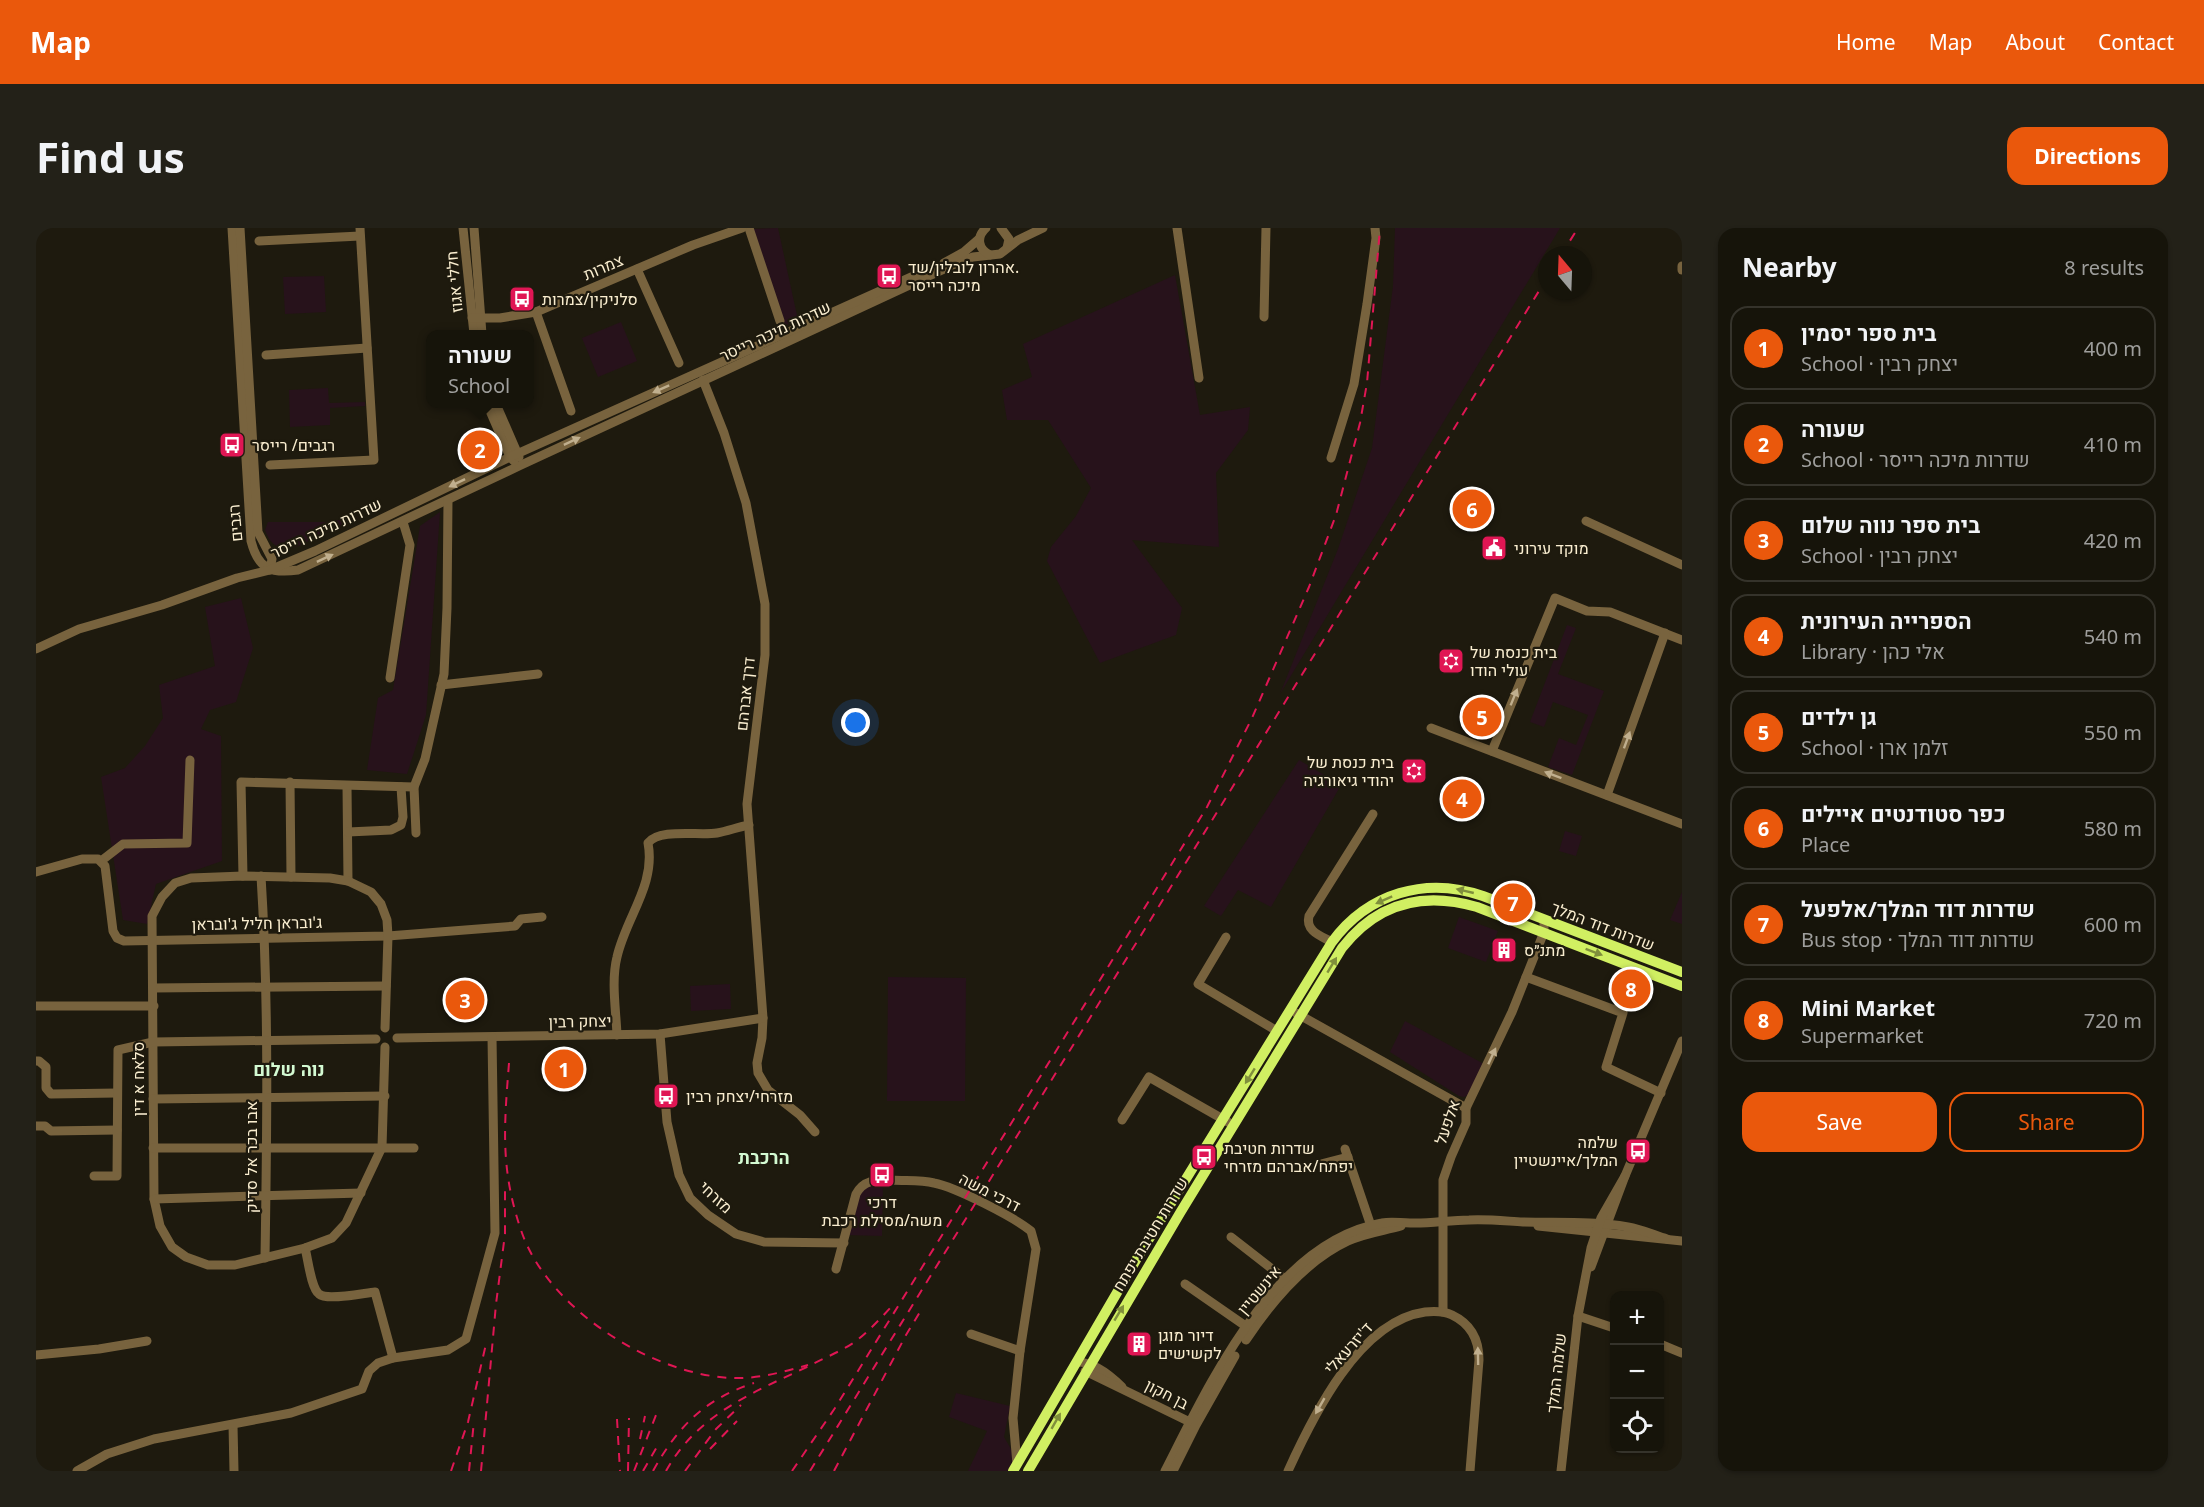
<!DOCTYPE html>
<meta charset="utf-8">
<style>
body{margin:0;font-family:"Noto Sans",Heebo,sans-serif;background:#232118;color:#f1f3f6}
.controls{position:absolute;right:18px;bottom:18px;display:grid;overflow:hidden;border-radius:12px;box-shadow:0 2px 4px #0004}
.controls button{width:54px;height:54px;display:grid;place-items:center;padding:0;border:0;border-bottom:2px solid #35332b;background:#16140a;color:#f1f3f6;font:30px sans-serif}
.compass{position:absolute;left:1502px;top:18px;width:54px;height:54px;border-radius:50%;background:#16140a;box-shadow:0 2px 4px #0004;rotate:341deg}
.you{position:absolute;left:820px;top:495px;width:21px;height:21px;margin:-15px;border:4px solid #fff;border-radius:50%;background:#1a73e8;box-shadow:0 0 0 9px #1a73e833}
.badge{display:grid;place-items:center;width:39px;height:39px;border-radius:50%;background:#ea580c;color:#fff;font-size:20px;font-weight:700}
.pin{position:absolute;translate:-50% -50%;border:3px solid #fff;box-shadow:0 2px 6px #0006}
.popup{position:absolute;left:390px;top:102px;width:108px;height:78px;box-sizing:border-box;display:grid;place-content:center;border-radius:12px;background:#16140a;filter:drop-shadow(0 2px 4px #0005);font-size:20px;white-space:nowrap;color:#9e9e9c}
.popup b{font-size:22px;color:#f1f3f6}
.popup::after{content:'';position:absolute;left:50%;top:100%;margin-left:-12px;border:12px solid transparent;border-top-color:#16140a}
.list{margin:0;padding:0;list-style:none}
h2{display:flex;justify-content:space-between;align-items:center;height:78px;margin:0;padding:0 24px;font-size:26px}
h2 small{font-size:20px;font-weight:400;color:#9e9e9c}
.list li{display:grid;grid-template-columns:39px 1fr auto;gap:18px;align-items:center;box-sizing:border-box;height:84px;margin:0 12px 12px;padding:0 12px;border:2px solid #35332b;border-radius:18px}
.list b{display:block;font-size:22px;white-space:nowrap}
.list p{margin:0;font-size:20px;white-space:nowrap;color:#9e9e9c}
.list em{font-size:20px;font-style:normal;color:#9e9e9c}
.actions{display:flex;gap:12px;padding:18px 24px}
.actions a{flex:1;padding:14px 0;border:2px solid #ea580c;border-radius:18px;text-align:center;font-size:21px;color:#ea580c}
.actions .main{background:#ea580c;color:#fff}
.icon{flex:none;width:33px;height:33px;fill:none;stroke:currentColor;stroke-width:2;stroke-linecap:round;stroke-linejoin:round}
.map{position:relative;flex:none;width:1646px;height:1243px;overflow:hidden;border-radius:18px}
header{display:flex;align-items:center;gap:36px;box-sizing:border-box;height:84px;padding:0 30px;background:#ea580c;color:#fff}
header strong{font-size:28px}
nav{display:flex;gap:33px;margin-inline-start:auto;font-size:21px}
.intro{display:flex;align-items:center;justify-content:space-between;box-sizing:border-box;height:144px;padding:0 36px}
h1{margin:0;font-size:42px}
.button{padding:15px 27px;border-radius:18px;background:#ea580c;color:#fff;font-size:21px;font-weight:700}
main{display:flex;gap:36px;padding:0 36px}
aside{flex:1;background:#16140a;border-radius:18px;box-shadow:0 2px 4px #0004}
.map>svg:first-child{display:block}
.green{fill:#27121b}
.lines{fill:none;stroke-linecap:round;stroke-linejoin:round}
.minor{stroke:#78633e;stroke-width:9}
.major{stroke:#d1ef62;stroke-width:10}
.rail{stroke:#e01654;stroke-width:2;stroke-dasharray:9 8;stroke-linecap:butt}
.oneway{fill:#c0af8e}
.oneway2{fill:#808f3c}
.labels{text-anchor:middle;stroke-width:4.5;stroke-linejoin:round;paint-order:stroke}
.street-label{font-size:16px;fill:#faeed0;stroke:#1e1a0e}
.poi-label{font-size:16px;fill:#faeed0;stroke:#1e1a0e;text-anchor:start}
.neighbourhood-label{font-size:18px;font-weight:bold;fill:#d3fad2;stroke:#1e1a0e}
</style>
<header>
<strong>Map</strong>
<nav><a>Home</a><a>Map</a><a>About</a><a>Contact</a></nav>
</header>
<div class="intro"><h1>Find us</h1><a class="button">Directions</a></div>
<main>
<div class="map">
<svg width="1646" height="1243" viewBox="0 0 1646 1243">
<rect width="100%" height="100%" fill="#1e1a0e"/>
<g class="green">
<path d="M742 0 762 92 748 98 716 1Z"/>
<path d="M1359 0H1524L1244 466 1302 321 1336 220 1357 58Z"/>
<path d="M1139 47 1164 187 1214 179 1212 202 1180 245 1183 319 1096 312 1146 380 1140 407 1064 435 1011 333 1015 319 1040 288 1055 260 1012 192H971L966 162 996 149 987 116Z"/>
<path d="M288 48 290 84 249 86 247 49Z"/>
<path d="M585 94 601 133 562 149 546 110Z"/>
<path d="M292 160 293 175 329 174V178L294 180V197L254 199 253 162Z"/>
<path d="M404 284 390 487 371 546 331 542 342 470 357 462 384 298Z"/>
<path d="M323 289 260 319C244 322 235 319 229 302L232 294H289Z"/>
<path d="M205 370 217 420 200 474 174 482 165 501 185 508 186 633 120 656 111 696 87 692 65 549 89 540 109 518 127 490 123 457 179 438 169 379Z"/>
<path d="M1531 397 1540 400 1522 446 1568 463 1536 547 1512 539 1523 510 1540 517 1552 487 1517 474 1508 499 1494 494Z"/>
<path d="M1263 532 1305 557 1235 679 1202 662 1185 688 1168 678Z"/>
<path d="M1529 603 1546 608 1540 628 1523 623Z"/>
<path d="M1646 664V696L1634 692Z"/>
<path d="M1423 689 1462 703 1450 734 1412 720Z"/>
<path d="M852 749 930 750 929 873H851Z"/>
<path d="M694 756 695 781 655 783 654 758Z"/>
<path d="M1369 793 1448 836 1432 867 1428 869 1423 868 1354 824Z"/>
<path d="M847 952 846 1008 809 1007 823 961Z"/>
<path d="M920 1165 974 1178 968 1209 975 1221 978 1232 973 1243H932L951 1203 913 1189Z"/>
</g>
<g class="lines">
<g class="minor">
<path d="M196 0 215 313C222 341 235 346 262 342L483 238 919 36 937 29 964 26 982 12 1007 0"/>
<path d="M204 0 222 304 236 331 234 342"/>
<path d="M427 0 438 106"/>
<path d="M438 0 446 106"/>
<path d="M713 0 744 93"/>
<path d="M950 0C940 9 942 21 954 27"/>
<path d="M965 0 973 11 971 20"/>
<path d="M1141 0 1163 150"/>
<path d="M223 13 324 8"/>
<path d="M908 35 928 24 943 11"/>
<path d="M1646 38V42"/>
<path d="M601 41 643 135"/>
<path d="M500 84 535 183"/>
<path d="M1228 89 1230 0"/>
<path d="M436 90H464L500 84 657 17 706 0"/>
<path d="M230 127 331 120"/>
<path d="M667 152 688 205 710 275 729 376V427L711 576 727 790 726 810 721 835 722 845 732 862 764 887 779 904"/>
<path d="M451 176 474 229 478 233"/>
<path d="M460 176 483 229"/>
<path d="M1295 230 1318 156 1331 76 1340 10 1339 0"/>
<path d="M234 237 338 232 324 0"/>
<path d="M1550 293 1646 337"/>
<path d="M0 421 43 401 126 377 201 350 234 342 279 323 474 229 895 40"/>
<path d="M354 450 374 317 367 294"/>
<path d="M405 457 502 446"/>
<path d="M1395 500 1646 596"/>
<path d="M1456 523 1519 370 1551 383 1574 384 1646 412"/>
<path d="M254 554 255 649"/>
<path d="M311 558 312 653"/>
<path d="M1571 567 1629 405"/>
<path d="M312 604 355 602 365 597 367 589 365 559"/>
<path d="M380 605 378 559 389 531 408 446 411 380 412 272"/>
<path d="M65 633 87 616 151 615 154 532"/>
<path d="M0 644 46 631H62L69 638 77 703 81 710 88 713 352 708 479 698 485 691 506 689"/>
<path d="M207 648 205 554 378 559"/>
<path d="M225 648C233 775 231 902 229 1030"/>
<path d="M1190 709 1162 756 1241 803"/>
<path d="M1296 714C1285 708 1269 703 1273 688L1337 586"/>
<path d="M1490 749 1587 785 1570 839 1625 865"/>
<path d="M117 760 350 758"/>
<path d="M0 778H118"/>
<path d="M1260 785 1430 880"/>
<path d="M349 800 352 708 351 692 345 676 335 664 312 653 294 650 207 648 155 650 139 655 126 669 116 688 118 971 124 998 136 1019 150 1029 172 1037H199L269 1020 296 1010 310 995 346 919 349 819"/>
<path d="M624 806 631 894 643 947 654 970 672 987 700 1006 728 1014 808 1015"/>
<path d="M581 807C580 782 575 753 581 729 590 689 620 657 612 615 623 600 664 608 681 605 692 603 702 599 713 597"/>
<path d="M361 810 624 806 727 790"/>
<path d="M0 833H3L10 839V860L15 866 81 865"/>
<path d="M117 871 349 868"/>
<path d="M1086 892 1113 849 1192 894"/>
<path d="M0 898H9L15 903 81 902"/>
<path d="M117 920H378"/>
<path d="M1309 921 1336 1001"/>
<path d="M1285 936 1312 929"/>
<path d="M58 948H81L82 822 117 814 340 811"/>
<path d="M118 971 325 965"/>
<path d="M1502 998 1646 1013"/>
<path d="M1195 1009 1249 1051"/>
<path d="M269 1020C272 1031 275 1060 283 1066 291 1073 328 1065 339 1064L357 1130"/>
<path d="M1555 1039 1589 948 1646 813"/>
<path d="M800 1041 820 966C828 951 841 952 856 952 870 953 885 952 898 955 919 959 978 989 995 1003L1000 1021 984 1123 977 1190 981 1236"/>
<path d="M1149 1056 1211 1099"/>
<path d="M1407 1084V952L1415 929 1430 895V880L1476 784 1508 704V692"/>
<path d="M1542 1088 1578 1100"/>
<path d="M935 1106 984 1123"/>
<path d="M1210 1112C1236 1073 1269 1033 1312 1013 1329 1005 1347 1003 1365 998"/>
<path d="M1624 1116 1646 1125"/>
<path d="M0 1127 63 1121 111 1113"/>
<path d="M1041 1134C1058 1134 1075 1148 1086 1159"/>
<path d="M1049 1143 1158 1196"/>
<path d="M197 1197 198 1243"/>
<path d="M41 1243 71 1226 118 1211 255 1185 326 1161 333 1143 342 1135 357 1130 412 1122 430 1111 459 1005 456 809"/>
<path d="M1129 1243C1174 1155 1238 1014 1346 995 1356 993 1364 995 1374 995 1393 996 1413 992 1433 992 1451 991 1469 993 1487 994 1522 995 1557 993 1592 999 1605 1001 1618 1007 1631 1011"/>
<path d="M1137 1243 1160 1197 1199 1128"/>
<path d="M1252 1243C1277 1188 1323 1093 1389 1084 1399 1083 1408 1083 1416 1087 1435 1096 1443 1112 1443 1132L1434 1243"/>
<path d="M1525 1243 1542 1088 1555 1020 1565 990 1589 948"/>
</g>
<g class="major">
<path d="M977 1243 1100 1032 1296 714C1332 665 1390 648 1447 668L1646 744"/>
<path d="M992 1243 1144 985 1306 720C1341 675 1386 663 1441 679L1646 758"/>
</g>
<g class="rail">
<path d="M1525 27 1542 0"/>
<path d="M473 835C468 899 464 942 486 1005 513 1081 616 1147 696 1150 722 1151 747 1144 772 1137"/>
<path d="M581 1191 584 1243"/>
<path d="M604 1211 609 1188"/>
<path d="M674 1221 701 1193"/>
<path d="M415 1243 432 1194 450 1116"/>
<path d="M433 1243 438 1193"/>
<path d="M445 1243 460 1076 469 1006V962"/>
<path d="M592 1243 593 1190"/>
<path d="M598 1243 622 1182"/>
<path d="M607 1243 622 1217"/>
<path d="M617 1243C642 1198 669 1171 718 1155"/>
<path d="M630 1243C662 1185 719 1164 775 1137 790 1129 806 1123 820 1113 833 1103 845 1090 856 1078"/>
<path d="M649 1243 680 1201 705 1177"/>
<path d="M756 1243 799 1180 1171 579 1216 490 1273 359 1300 287 1324 195 1331 155 1344 0"/>
<path d="M774 1243 1511 50"/>
<path d="M798 1243 870 1107 887 1079"/>
</g>
</g>
<defs><path id="oneway-solid" d="M-6-.8H1V-3.2L6.5 0L1 3.2V.8H-6Z" transform="scale(1.5)"/></defs>
<g class="oneway">
<use href="#oneway-solid" transform="translate(625 161) rotate(156)"/>
<use href="#oneway-solid" transform="translate(536 213) rotate(-25)"/>
<use href="#oneway-solid" transform="translate(421 255) rotate(154)"/>
<use href="#oneway-solid" transform="translate(289 330) rotate(-25)"/>
<use href="#oneway-solid" transform="translate(1478 469) rotate(-68)"/>
<use href="#oneway-solid" transform="translate(1591 512) rotate(-70)"/>
<use href="#oneway-solid" transform="translate(1517 547) rotate(-159)"/>
<use href="#oneway-solid" transform="translate(1456 828) rotate(-65)"/>
<use href="#oneway-solid" transform="translate(1442 1128) rotate(-91)"/>
<use href="#oneway-solid" transform="translate(1284 1178) rotate(120)"/>
</g>
<g class="oneway2">
<use href="#oneway-solid" transform="translate(1429 663) rotate(-167)"/>
<use href="#oneway-solid" transform="translate(1348 672) rotate(156)"/>
<use href="#oneway-solid" transform="translate(1558 724) rotate(21)"/>
<use href="#oneway-solid" transform="translate(1296 737) rotate(-59)"/>
<use href="#oneway-solid" transform="translate(1214 848) rotate(122)"/>
<use href="#oneway-solid" transform="translate(1083 1085) rotate(-59)"/>
<use href="#oneway-solid" transform="translate(1020 1193) rotate(-60)"/>
</g>
<defs>
<g id="bus-square" transform="scale(1.35)"><rect x="-9" y="-9" width="18" height="18" rx="4" fill="#e01654" stroke="#1e1a0e"/><path d="M-5-6H5V4H4V6H2V4H-2V6H-4V4H-5ZM-3.5-4V0h7V-4ZM-3.5 1.2v1.5H-2V1.2ZM2 1.2v1.5H3.5V1.2Z" fill="#fff"/></g>
<g id="civic-square" transform="scale(1.35)"><rect x="-9" y="-9" width="18" height="18" rx="4" fill="#e01654" stroke="#1e1a0e"/><path d="M-.6-6.5H3V-4.5H.6V-3L4-1V1h2V6H-6V1h2V-1L-.6-3ZM-1.2 2.5V6h2.4V2.5Z" fill="#fff"/></g>
<g id="synagogue-square" transform="scale(1.35)"><rect x="-9" y="-9" width="18" height="18" rx="4" fill="#e01654" stroke="#1e1a0e"/><path d="M0-6.5L5.6 3.2H-5.6ZM0 6.5L5.6-3.2H-5.6Z" fill="#fff"/></g>
<g id="building-square" transform="scale(1.35)"><rect x="-9" y="-9" width="18" height="18" rx="4" fill="#e01654" stroke="#1e1a0e"/><path d="M-4-6H4V6H1V3H-1V6H-4ZM-2.5-4.3h1.7v1.8h-1.7ZM.8-4.3h1.7v1.8H.8ZM-2.5-1h1.7V.8h-1.7ZM.8-1h1.7V.8H.8Z" fill="#fff"/></g>
</defs>
<g fill-rule="evenodd">
<use href="#bus-square" x="853" y="48"/>
<use href="#bus-square" x="486" y="71"/>
<use href="#bus-square" x="196" y="217"/>
<use href="#civic-square" x="1458" y="320"/>
<use href="#synagogue-square" x="1415" y="433"/>
<use href="#synagogue-square" x="1378" y="543"/>
<use href="#building-square" x="1468" y="722"/>
<use href="#bus-square" x="630" y="868"/>
<use href="#bus-square" x="1602" y="923"/>
<use href="#bus-square" x="1168" y="929"/>
<use href="#bus-square" x="846" y="947"/>
<use href="#building-square" x="1103" y="1116"/>
</g>
<g class="labels">
<g class="street-label">
<text transform="translate(567 39) rotate(-23)" y="6">צמרות</text>
<text transform="translate(418 54) rotate(-95)" y="6">חללי אגוז</text>
<text transform="translate(739 103) rotate(-25)" y="6">שדרות מיכה רייסר</text>
<text transform="translate(199 295) rotate(-95)" y="6">רגבים</text>
<text transform="translate(290 300) rotate(-25)" y="6">שדרות מיכה רייסר</text>
<text transform="translate(709 466) rotate(-84)" y="6">דרך אברהם</text>
<text transform="translate(221 695) rotate(-1)" y="6">ג'ובראן חליל ג'ובראן</text>
<text transform="translate(1567 698) rotate(21)" y="6">שדרות דוד המלך</text>
<text transform="translate(544 793) rotate(-1)" y="6">יצחק רבין</text>
<text transform="translate(102 851) rotate(-90)" y="6">סלאח א דין</text>
<text transform="translate(1411 894) rotate(-71)" y="6">אלפעל</text>
<text transform="translate(215 929) rotate(-90)" y="6">אבו בכר אל סדיק</text>
<text transform="translate(954 964) rotate(27)" y="6">דרכי משה</text>
<text transform="translate(680 969) rotate(43)" y="6">מזרחי</text>
<text transform="translate(1114 1006) rotate(-59)" y="6">שדרות חטיבת יפתח</text>
<text transform="translate(1223 1062) rotate(-50)" y="6">אינשטיין</text>
<text transform="translate(1312 1120) rotate(-48)" y="6">ד'יזרעאלי</text>
<text transform="translate(1520 1145) rotate(-84)" y="6">שלמה המלך</text>
<text transform="translate(1131 1166) rotate(27)" y="6">בן חקון</text>
</g>
<g class="poi-label">
<text x="872" y="45">אהרון לובלין/שד.<tspan x="872" dy="18">מיכה רייסר</tspan></text>
<text x="506" y="77">סלניקין/צמרות</text>
<text x="216" y="223">רגבים/ רייסר</text>
<text x="1478" y="326">מוקד עירוני</text>
<text x="1434" y="430">בית כנסת של<tspan x="1434" dy="18">עולי הודו</tspan></text>
<text x="1358" y="540" text-anchor="end">בית כנסת של<tspan x="1358" dy="18">יהודי גיאורגיה</tspan></text>
<text x="1488" y="728">מתנ״ס</text>
<text x="650" y="874">מזרחי/יצחק רבין</text>
<text x="1582" y="920" text-anchor="end">שלמה<tspan x="1582" dy="18">המלך/איינשטיין</tspan></text>
<text x="1188" y="926">שדרות חטיבת<tspan x="1188" dy="18">יפתח/אברהם מזרחי</tspan></text>
<text x="846" y="980" text-anchor="middle">דרכי<tspan x="846" dy="18">משה/מסילת רכבת</tspan></text>
<text x="1122" y="1113">דיור מוגן<tspan x="1122" dy="18">לקשישים</tspan></text>
</g>
<g class="neighbourhood-label">
<text x="253" y="848">נוה שלום</text>
<text x="728" y="936">הרכבת</text>
</g>
</g>
</svg>
<div class="controls">
<button>+</button>
<button>−</button>
<button><svg class="icon" aria-label="locate" viewBox="0 0 24 24"><circle cx="12" cy="12" r="6"/><path d="M12 2v4M12 18v4M2 12h4M18 12h4"/></svg></button>
</div>
<svg class="compass" viewBox="-18 -18 36 36"><path d="M0-13l5 13h-10z" fill="#e53935"/><path d="M0 13l5-13h-10z" fill="#9e9e9c"/></svg>
<div class="you"></div>
<div class="pin badge" style="left:528px;top:841px">1</div>
<div class="pin badge" style="left:444px;top:222px">2</div>
<div class="popup"><b>שעורה</b>School</div>
<div class="pin badge" style="left:429px;top:772px">3</div>
<div class="pin badge" style="left:1426px;top:571px">4</div>
<div class="pin badge" style="left:1446px;top:489px">5</div>
<div class="pin badge" style="left:1436px;top:281px">6</div>
<div class="pin badge" style="left:1477px;top:675px">7</div>
<div class="pin badge" style="left:1595px;top:761px">8</div>
</div>
<aside>
<h2>Nearby<small>8 results</small></h2>
<ul class="list">
<li><span class="badge">1</span><div><b>בית ספר יסמין</b><p>School · יצחק רבין</p></div><em>400 m</em></li>
<li><span class="badge">2</span><div><b>שעורה</b><p>School · שדרות מיכה רייסר</p></div><em>410 m</em></li>
<li><span class="badge">3</span><div><b>בית ספר נווה שלום</b><p>School · יצחק רבין</p></div><em>420 m</em></li>
<li><span class="badge">4</span><div><b>הספרייה העירונית</b><p>Library · אלי כהן</p></div><em>540 m</em></li>
<li><span class="badge">5</span><div><b>גן ילדים</b><p>School · זלמן ארן</p></div><em>550 m</em></li>
<li><span class="badge">6</span><div><b>כפר סטודנטים איילים</b><p>Place</p></div><em>580 m</em></li>
<li><span class="badge">7</span><div><b>שדרות דוד המלך/אלפעל</b><p>Bus stop · שדרות דוד המלך</p></div><em>600 m</em></li>
<li><span class="badge">8</span><div><b>Mini Market</b><p>Supermarket</p></div><em>720 m</em></li>
</ul>
<div class="actions"><a class="main">Save</a><a>Share</a></div>
</aside>
</main>
